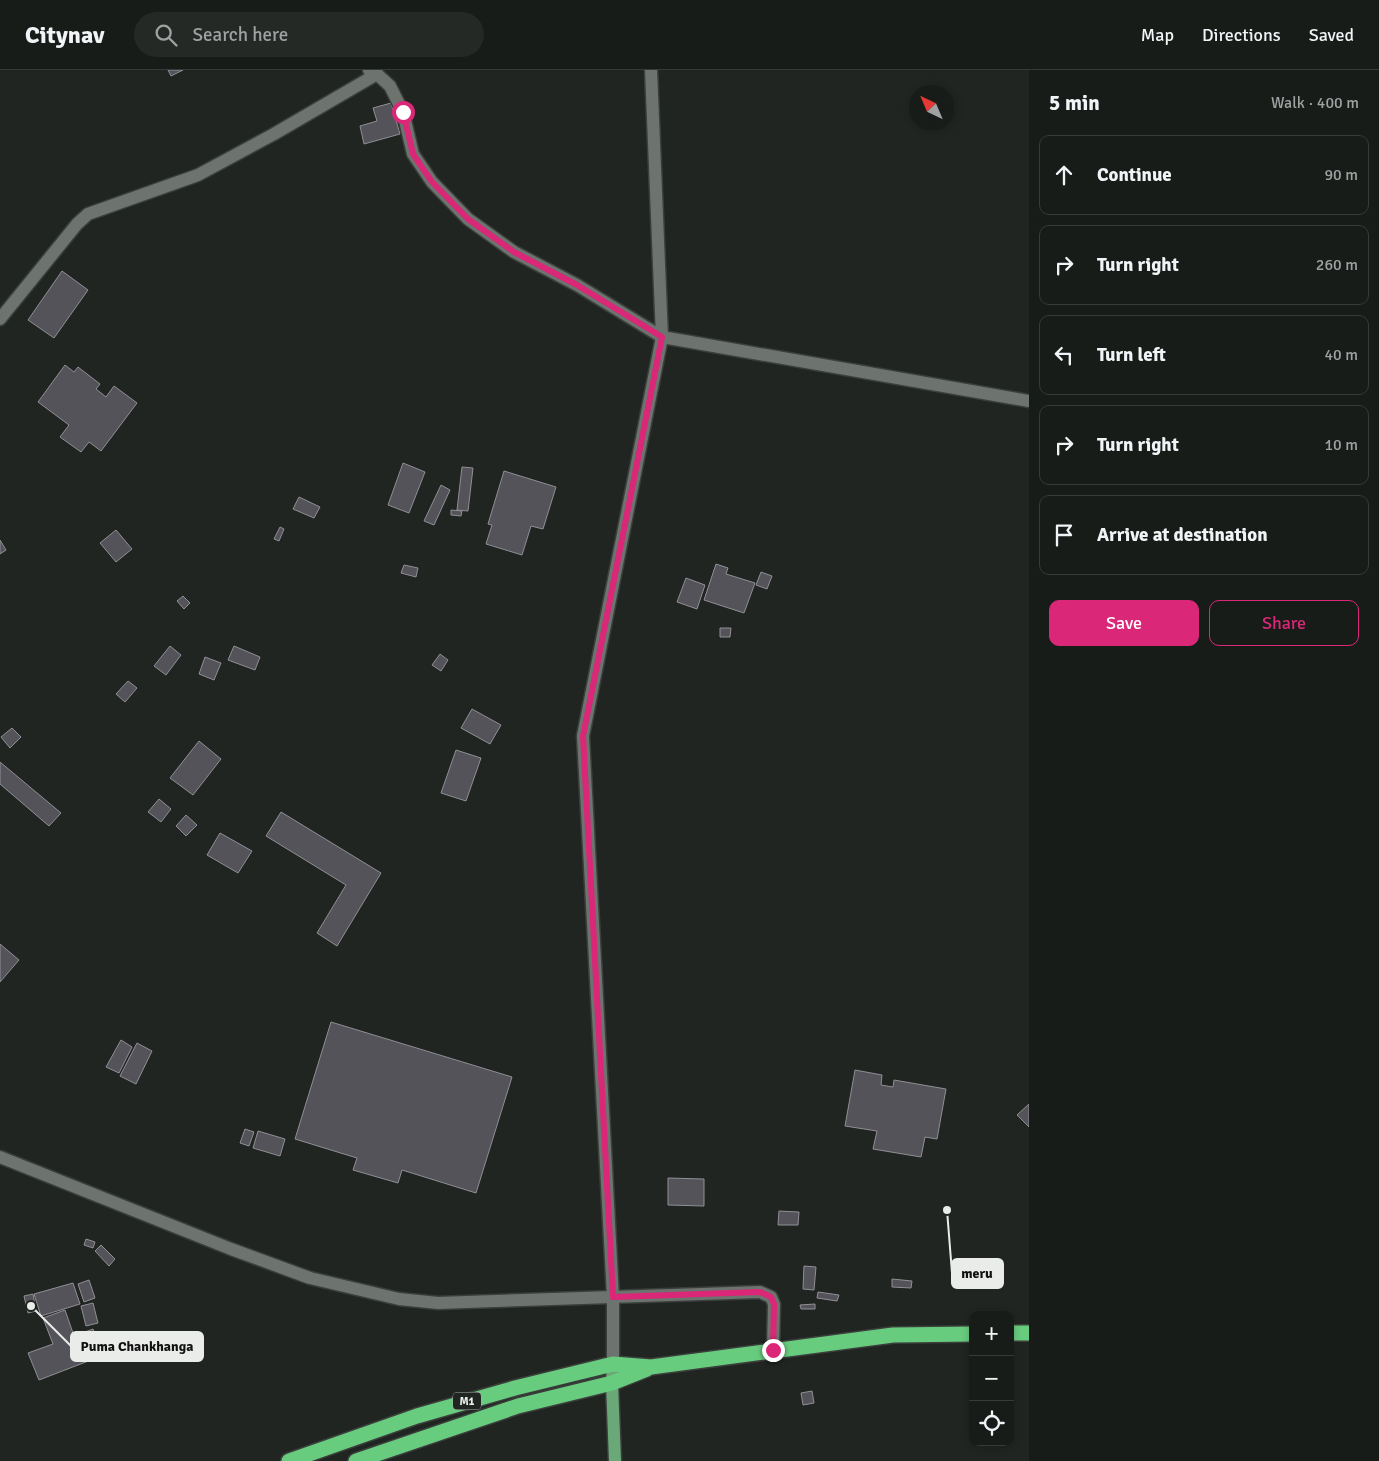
<!DOCTYPE html>
<meta charset="utf-8">
<style>
body{margin:0;font-family:Signika,sans-serif;background:#252926;color:#f1f3f6}
.controls{position:absolute;right:15px;bottom:15px;display:grid;overflow:hidden;border-radius:10px;box-shadow:0 2px 8px #0003}
.controls button{width:45px;height:45px;display:grid;place-items:center;padding:0;border:0;border-bottom:1px solid #363a38;background:#181c19;color:#f1f3f6;font:25px sans-serif}
.compass{position:absolute;left:909px;top:15px;width:45px;height:45px;border-radius:50%;background:#181c19;box-shadow:0 2px 8px #0003;rotate:316deg}
.stop{position:absolute;width:15px;height:15px;margin:-11px;border:4px solid #db2777;border-radius:50%;background:#fff}
.stop.end{background:#db2777;border-color:#fff;box-shadow:0 1px 5px #0008}
.list{margin:0;padding:0;list-style:none}
h2{display:flex;justify-content:space-between;align-items:center;height:65px;margin:0;padding:0 20px;font-size:21px}
h2 small{font-size:16px;font-weight:400;color:#9fa1a2}
.list li{display:grid;grid-template-columns:32px 1fr auto;gap:15px;align-items:center;box-sizing:border-box;height:80px;margin:0 10px 10px;padding:0 10px;border:1px solid #363a38;border-radius:10px}
.list b{display:block;font-size:19px;white-space:nowrap}
.list em{font-size:16px;font-style:normal;color:#9fa1a2}
.actions{display:flex;gap:10px;padding:15px 20px}
.actions a{flex:1;padding:11px 0;border:1px solid #db2777;border-radius:10px;text-align:center;font-size:18px;color:#db2777}
.actions .main{background:#db2777;color:#fff}
.icon{flex:none;width:28px;height:28px;fill:none;stroke:currentColor;stroke-width:2;stroke-linecap:round;stroke-linejoin:round}
.map{position:relative;flex:none;width:1029px;height:1391px;overflow:hidden}
header{display:flex;align-items:center;gap:30px;box-sizing:border-box;height:70px;padding:0 25px;background:#181c19;border-bottom:1px solid #363a38}
header strong{font-size:24px}
nav{display:flex;gap:28px;margin-inline-start:auto;font-size:18px}
.search{width:350px;height:45px;background:#252926;display:flex;align-items:center;gap:12px;box-sizing:border-box;padding:0 18px;border-radius:28px;color:#9fa1a2;font-size:19px}
main{display:flex}
aside{flex:1;background:#181c19}
.map>svg:first-child{display:block}
.building{fill:#54535a;stroke:#908f96}
.lines{fill:none;stroke-linecap:round;stroke-linejoin:round}
.minor-casing{stroke:#3b3f3c;stroke-width:15}
.major-casing{stroke:#3b3f3c;stroke-width:15}
.highway-casing{stroke:#3b3f3c;stroke-width:18}
.minor{stroke:#6d736e;stroke-width:12}
.major{stroke:#6aa878;stroke-width:12}
.highway{stroke:#68cc7f;stroke-width:15}
.route{stroke:#db2777;stroke-width:6}
.labels{text-anchor:middle;stroke-width:4;stroke-linejoin:round;paint-order:stroke}
.shield{fill:#202521;stroke:#adb0ad;stroke-width:1}
.shield-label{font-size:11px;font-weight:bold;fill:#e9ece9}
.leader{fill:none;stroke:#e9ece9;stroke-width:2}
.callout-dot{fill:#e9ece9;stroke:#202521;stroke-width:2}
.callout{fill:#e9ece9;stroke:#e9ece9;stroke-width:2}
.callout-label{font-size:14px;text-anchor:middle;font-weight:bold;fill:#111}
</style>
<header>
<strong>Citynav</strong>
<div class="search"><svg class="icon" aria-label="search" viewBox="0 0 24 24"><circle cx="10" cy="10" r="6"/><path d="M15 15l6 6"/></svg>Search here</div>
<nav><a>Map</a><a>Directions</a><a>Saved</a></nav>
</header>
<main>
<div class="map">
<svg width="1029" height="1391" viewBox="0 0 1029 1391">
<rect width="100%" height="100%" fill="#202521"/>
<g class="building">
<path d="M168 0H183L171 6Z"/>
<path d="M391 33 400 64 364 74 360 56 377 51 373 38Z"/>
<path d="M62 201 88 220 54 268 28 250Z"/>
<path d="M65 295 74 302 78 297 100 314 96 319 106 327 114 316 137 333 101 381 89 372 81 382 60 367 69 355 38 332Z"/>
<path d="M403 393 425 402 409 443 388 435Z"/>
<path d="M462 397 473 398 468 441 457 440Z"/>
<path d="M504 401 556 417 543 459 531 456 522 485 486 474 492 455 488 454Z"/>
<path d="M441 415 450 420 434 455 424 451Z"/>
<path d="M299 427 320 437 314 448 293 439Z"/>
<path d="M451 440 462 441 461 446 451 445Z"/>
<path d="M280 457 284 459 279 471 274 469Z"/>
<path d="M116 460 132 479 116 492 100 473Z"/>
<path d="M0 470 6 480 0 484Z"/>
<path d="M716 494 728 498 726 504 755 513 744 543 704 530Z"/>
<path d="M404 495 418 498 416 507 401 503Z"/>
<path d="M761 502 772 506 767 519 756 515Z"/>
<path d="M686 508 705 515 697 539 677 532Z"/>
<path d="M183 526 190 533 184 539 177 531Z"/>
<path d="M720 558H731L730 567H720Z"/>
<path d="M170 576 181 585 166 605 154 596Z"/>
<path d="M234 576 260 587 255 600 228 590Z"/>
<path d="M440 584 448 590 441 601 432 595Z"/>
<path d="M205 587 221 593 214 610 199 604Z"/>
<path d="M128 611 137 618 125 632 116 624Z"/>
<path d="M472 639 501 655 490 674 461 658Z"/>
<path d="M12 658 21 667 10 678 1 667Z"/>
<path d="M199 671 221 689 193 725 170 708Z"/>
<path d="M456 680 481 688 466 731 441 723Z"/>
<path d="M0 692 61 743 49 756 0 714Z"/>
<path d="M159 729 171 739 161 752 148 742Z"/>
<path d="M281 742 381 803 337 876 317 863 346 815 266 766Z"/>
<path d="M186 745 197 755 186 766 176 756Z"/>
<path d="M220 763 252 781 238 803 207 785Z"/>
<path d="M0 874 19 890 0 912Z"/>
<path d="M331 952 512 1007 476 1123 402 1100 398 1113 353 1100 357 1088 295 1069Z"/>
<path d="M121 970 132 977 119 1003 106 997Z"/>
<path d="M137 973 152 981 136 1014 120 1006Z"/>
<path d="M855 1000 882 1005 881 1015 893 1017 894 1010 946 1019 937 1069 925 1067 921 1087 873 1079 877 1061 845 1056Z"/>
<path d="M1029 1034V1057L1017 1045Z"/>
<path d="M245 1059 254 1062 249 1076 240 1073Z"/>
<path d="M258 1061 285 1069 280 1086 253 1078Z"/>
<path d="M668 1108 704 1109V1136L668 1135Z"/>
<path d="M779 1141 799 1142 798 1155H778Z"/>
<path d="M86 1169 95 1172 93 1178 84 1175Z"/>
<path d="M101 1175 115 1189 109 1196 95 1181Z"/>
<path d="M804 1196 816 1197 814 1220 803 1219Z"/>
<path d="M892 1209 912 1211 911 1218 892 1217Z"/>
<path d="M89 1210 95 1228 84 1232 78 1214Z"/>
<path d="M73 1213 80 1234 41 1246 34 1224Z"/>
<path d="M818 1222 839 1225 837 1231 817 1228Z"/>
<path d="M33 1224 36 1241 28 1243 24 1226Z"/>
<path d="M93 1233 98 1253 86 1256 81 1236Z"/>
<path d="M815 1234V1239H801L800 1235Z"/>
<path d="M65 1240 74 1266 93 1259 104 1285 39 1310 28 1283 53 1274 43 1248Z"/>
<path d="M812 1321 814 1333 803 1335 801 1323Z"/>
</g>
<g class="lines">
<g class="minor-casing">
<g id="minor">
<path d="M369 0 377 4 390 16 403 42 413 84 432 112 468 149 514 182 577 215 662 267 1029 331"/>
<path d="M0 249 77 154 88 144 198 105 274 64 377 4"/>
<path d="M0 1087 231 1179 310 1208 399 1229 438 1233 760 1222 771 1227 774 1234 773 1280"/>
<path d="M613 1294V1227L583 666 662 267 651 0"/>
</g>
</g>
<g class="major-casing">
<path id="major" d="M613 1294 612 1313 615 1391"/>
</g>
<g class="highway-casing">
<g id="highway">
<path d="M1010 1263H1029"/>
<path d="M289 1391 417 1346 515 1318 613 1294 651 1297 893 1265 973 1264"/>
<path d="M356 1391 518 1336 612 1313 647 1299"/>
</g>
</g>
<use href="#minor" class="minor"/>
<use href="#major" class="major"/>
<use href="#highway" class="highway"/>
</g>
<g class="lines">
<path class="route" d="M403 42 413 84 432 112 468 149 514 182 577 215 662 267 583 666 613 1227 760 1222 771 1227 774 1234 773 1280"/>
</g>
<g class="labels">
<rect class="shield" x="453" y="1322.5" width="28" height="17" rx="4"/>
<g class="shield-label">
<text x="467" y="1335">M1</text>
</g>
</g>
<path class="leader" d="M947 1140L952 1203M31 1236L71 1276"/>
<g class="callout-dot">
<circle cx="947" cy="1140" r="5"/>
<circle cx="31" cy="1236" r="5"/>
</g>
<g class="callout">
<rect x="952" y="1189" width="51" height="29" rx="5"/>
<rect x="71" y="1262" width="132" height="29" rx="5"/>
</g>
<g class="callout-label">
<text x="977" y="1208">meru</text>
<text x="137" y="1281">Puma Chankhanga</text>
</g>
</svg>
<div class="controls">
<button>+</button>
<button>−</button>
<button><svg class="icon" aria-label="locate" viewBox="0 0 24 24"><circle cx="12" cy="12" r="6"/><path d="M12 2v4M12 18v4M2 12h4M18 12h4"/></svg></button>
</div>
<svg class="compass" viewBox="-18 -18 36 36"><path d="M0-13l5 13h-10z" fill="#e53935"/><path d="M0 13l5-13h-10z" fill="#9fa1a2"/></svg>
<div class="stop" style="left:403px;top:42px"></div>
<div class="stop end" style="left:773px;top:1280px"></div>
</div>
<aside>
<h2>5 min<small>Walk · 400 m</small></h2>
<ul class="list">
<li><svg class="icon" aria-label="ahead" viewBox="0 0 24 24"><path d="M12 20V5M6 11l6-6 6 6"/></svg><div><b>Continue</b></div><em>90 m</em></li>
<li><svg class="icon" aria-label="right" viewBox="0 0 24 24"><path d="M7 20v-9h11M14 6l5 5-5 5"/></svg><div><b>Turn right</b></div><em>260 m</em></li>
<li><svg class="icon" aria-label="left" viewBox="0 0 24 24"><path d="M17 20v-9H6M10 6l-5 5 5 5"/></svg><div><b>Turn left</b></div><em>40 m</em></li>
<li><svg class="icon" aria-label="right" viewBox="0 0 24 24"><path d="M7 20v-9h11M14 6l5 5-5 5"/></svg><div><b>Turn right</b></div><em>10 m</em></li>
<li><svg class="icon" aria-label="arrive" viewBox="0 0 24 24"><path d="M6 21V4h12l-3 4 3 4H6"/></svg><div><b>Arrive at destination</b></div></li>
</ul>
<div class="actions"><a class="main">Save</a><a>Share</a></div>
</aside>
</main>
